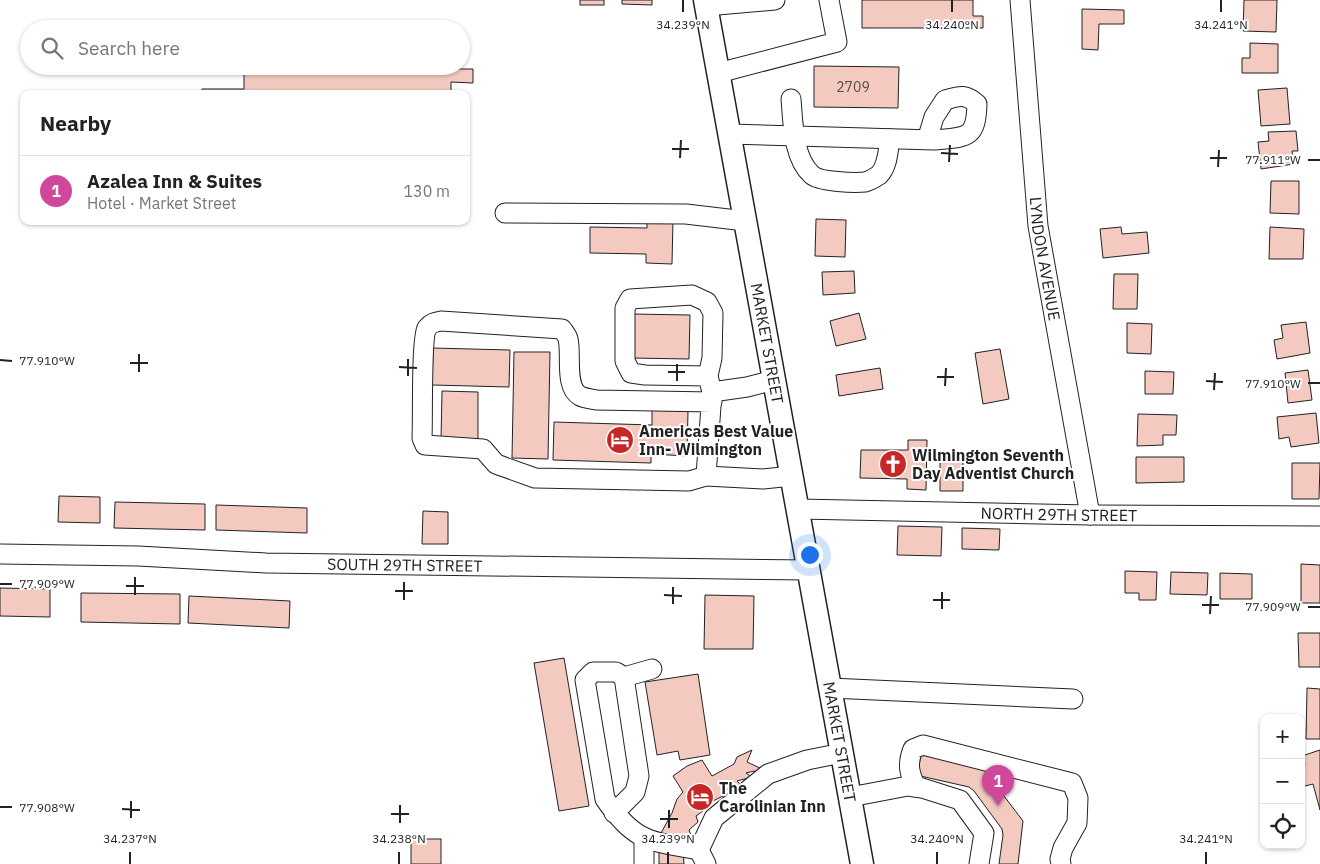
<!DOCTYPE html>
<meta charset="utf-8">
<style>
body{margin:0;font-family:"IBM Plex Sans",sans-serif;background:#f6f6f6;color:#222}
.controls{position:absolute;right:15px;bottom:15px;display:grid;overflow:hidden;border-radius:10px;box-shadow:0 1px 4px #0004}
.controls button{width:45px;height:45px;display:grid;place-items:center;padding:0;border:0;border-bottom:1px solid #e0e0e0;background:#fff;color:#222;font:25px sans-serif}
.you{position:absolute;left:809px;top:554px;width:18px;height:18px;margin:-12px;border:4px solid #fff;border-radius:50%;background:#1a73e8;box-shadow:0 0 0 8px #1a73e833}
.badge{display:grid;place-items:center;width:32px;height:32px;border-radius:50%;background:#c62828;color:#fff;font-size:16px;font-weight:700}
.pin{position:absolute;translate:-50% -41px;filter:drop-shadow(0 1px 2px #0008)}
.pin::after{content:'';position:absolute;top:26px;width:18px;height:15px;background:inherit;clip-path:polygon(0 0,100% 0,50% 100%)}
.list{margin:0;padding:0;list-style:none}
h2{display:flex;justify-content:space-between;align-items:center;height:65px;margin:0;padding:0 20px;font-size:21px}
h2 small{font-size:16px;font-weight:400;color:#767676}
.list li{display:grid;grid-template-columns:32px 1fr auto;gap:15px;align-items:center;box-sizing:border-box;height:70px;padding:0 20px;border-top:1px solid #e0e0e0}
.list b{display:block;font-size:19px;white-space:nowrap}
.list p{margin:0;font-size:16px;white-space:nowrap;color:#767676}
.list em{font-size:16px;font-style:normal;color:#767676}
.icon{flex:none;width:28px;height:28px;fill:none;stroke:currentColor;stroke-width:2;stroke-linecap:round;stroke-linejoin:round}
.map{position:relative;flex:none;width:1320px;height:864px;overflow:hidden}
.search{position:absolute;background:#fff;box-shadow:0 1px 4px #0004;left:20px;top:20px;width:450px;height:55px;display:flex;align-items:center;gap:12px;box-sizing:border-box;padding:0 18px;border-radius:28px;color:#767676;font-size:19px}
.panel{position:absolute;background:#fff;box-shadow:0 1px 4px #0004;left:20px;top:90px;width:450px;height:135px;border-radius:10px}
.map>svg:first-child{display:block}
.building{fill:#f3c9c0;stroke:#222}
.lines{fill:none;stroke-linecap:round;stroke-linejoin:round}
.minor-casing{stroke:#222;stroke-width:21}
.major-casing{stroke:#222;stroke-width:25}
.minor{stroke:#fff;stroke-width:19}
.major{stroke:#fff;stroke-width:22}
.ticks{fill:none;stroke:#222;stroke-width:2}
.labels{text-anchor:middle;stroke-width:4;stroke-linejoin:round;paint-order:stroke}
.number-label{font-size:14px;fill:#564c4a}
.street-label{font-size:16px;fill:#222;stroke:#fff}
.poi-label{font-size:16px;font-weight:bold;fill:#222;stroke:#fff;text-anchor:start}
.ticks-label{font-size:12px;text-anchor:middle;fill:#222;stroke:#fff;stroke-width:4;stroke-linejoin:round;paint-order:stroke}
</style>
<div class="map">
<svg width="1320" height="864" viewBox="0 0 1320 864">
<rect width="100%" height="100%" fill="#fff"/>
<g class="building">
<rect x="580" y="0" width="24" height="5"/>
<path d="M622 0H652V5L622 4Z"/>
<path d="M862 0H973V16H983V28H862Z"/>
<path d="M1244 0H1277L1276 32 1243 31Z"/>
<path d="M1082 9 1124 10V24H1099L1098 50 1082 49Z"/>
<path d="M1250 43 1278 44V73H1242V58H1250Z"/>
<path d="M278 66H449V69H473V83L451 82V94H202V89H244V72H278Z"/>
<path d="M814 66 899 67 898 108 814 107Z"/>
<path d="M1287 88 1290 124 1261 126 1258 90Z"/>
<path d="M1296 131 1298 151H1292L1294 164 1261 169 1258 142 1269 141 1268 132Z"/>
<path d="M1271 181H1299V214L1270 213Z"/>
<path d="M816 219 846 220 845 257 815 256Z"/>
<path d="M647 220H673L672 264 646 263V254L590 253V227L647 228Z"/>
<path d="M1121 227 1122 234 1147 232 1149 253 1103 258 1100 229Z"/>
<path d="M1270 227 1304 229 1303 259H1269Z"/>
<path d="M854 271 855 293 823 295 822 272Z"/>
<path d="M1114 274H1138L1137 309H1113Z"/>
<path d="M859 313 866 339 836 346 830 321Z"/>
<path d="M632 314 690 315 689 359 631 358Z"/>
<path d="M1306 322 1310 353 1277 359 1274 340 1283 338 1281 325Z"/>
<path d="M1127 323 1152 324 1151 354 1127 353Z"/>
<path d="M433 348 510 350 509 387 432 385Z"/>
<path d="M1000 349 1009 399 983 404 975 353Z"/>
<path d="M514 352H550L548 459 512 458Z"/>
<path d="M880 368 883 389 839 396 836 375Z"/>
<path d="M1308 370 1312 400 1288 403 1285 373Z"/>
<path d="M1145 371 1174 372 1173 394H1145Z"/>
<path d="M442 391 478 392V441L441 440Z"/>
<path d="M652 410 688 411 687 456 651 454V463L553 460 554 422 652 425Z"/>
<path d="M1316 413 1319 443 1291 447 1289 437 1279 439 1277 417Z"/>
<path d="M1138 414 1177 415 1176 435H1163V445L1137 446Z"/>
<path d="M908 440H927L926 490 907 489V479L860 478 861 450H908Z"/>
<path d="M940 456 963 457V491H940Z"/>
<path d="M1136 457H1184V482L1136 483Z"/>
<path d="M1292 463H1320L1319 499H1292Z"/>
<path d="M59 496 100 497V523L58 522Z"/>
<path d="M115 502 205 504V530L114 528Z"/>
<path d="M216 505 307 508V533L216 530Z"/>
<path d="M423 511 448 512V544H422Z"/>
<path d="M898 526 942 527 941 556 897 555Z"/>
<path d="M962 528 1000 529 999 550 962 549Z"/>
<path d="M1301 564 1320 565V603H1301Z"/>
<path d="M1125 571 1157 572 1156 600H1139V593H1125Z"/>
<path d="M1171 572 1208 573 1207 595 1170 594Z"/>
<path d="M1220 573 1252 574V599H1220Z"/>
<path d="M0 588 50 589V617L0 616Z"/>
<path d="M81 593 180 594V624L81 622Z"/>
<path d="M705 595 754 596 753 649H704Z"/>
<path d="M189 596 290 601 289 628 188 623Z"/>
<path d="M1298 633H1320V667H1299Z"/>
<path d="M564 658 589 806 559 811 534 663Z"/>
<path d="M698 674 710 755 680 760 678 751 657 755 645 682Z"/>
<path d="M1307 688 1320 689V739H1306Z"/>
<path d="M752 750 747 762 760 768 758 773 754 771 746 773 752 777 737 781 741 785 734 790 732 787 726 790 727 794 711 802 707 801 700 807 703 811 696 816 698 822 689 830 691 835 678 846 661 833 672 813 677 799 683 792 673 776 687 766 702 760 712 776 734 764 737 757Z"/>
<path d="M1320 750V810L1313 784 1301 787V765L1305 764 1302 756Z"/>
<path d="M922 753 982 767 1023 821 1018 864H999L1003 835 1002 829 974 791 969 787 916 775Z"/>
<rect x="411" y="839" width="30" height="25"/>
<path d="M659 849 683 850 684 864H659Z"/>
</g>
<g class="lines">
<g class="minor-casing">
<g id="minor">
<path id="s1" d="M1020 0 1038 226 1090 515"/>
<path d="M706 6 775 0"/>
<path d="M718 73 837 42 829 0"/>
<path d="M791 99C793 123 793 158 812 175 820 182 855 183 865 182 869 181 876 177 879 175 888 166 888 150 890 139"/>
<path d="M729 134 934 140C966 137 976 140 977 104 965 93 959 96 945 100L934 117 927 140"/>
<path d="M505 213 686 214 745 221"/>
<path d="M708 376 645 375 631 373 625 361V308L630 299 692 295 707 302 713 313 712 358 708 376 712 392 706 476 689 481 535 478 496 464 483 449 425 445 422 438C423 420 421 338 427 328 431 323 435 322 441 321L562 329C564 332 567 335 568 339 572 354 564 387 580 396 584 398 591 399 596 400L712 402"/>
<path d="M712 392 747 387 774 380"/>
<path d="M706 476 763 479 792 476"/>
<path id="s2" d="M798 509 1090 515 1320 516"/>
<path id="s3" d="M0 554 138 556 266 563 809 570"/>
<path d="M624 677 652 669"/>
<path d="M830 688 1073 699"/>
<path d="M916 787C909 773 907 764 913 749L923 745 1072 783 1078 798 1077 823 1063 848 1060 859 1061 864"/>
<path d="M850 797 908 786 922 788 960 800 984 833 979 864"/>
<path d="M614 813 635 792 639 776 624 677 616 672H593L585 680 605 799C635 843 650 841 699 850"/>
<path d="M644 839V864"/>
<path d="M706 864 699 850 714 818 768 774 807 760 842 753"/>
</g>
</g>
<g class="major-casing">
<g id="major">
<path id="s4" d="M705 0 862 864"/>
</g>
</g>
<use href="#minor" class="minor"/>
<use href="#major" class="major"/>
</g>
<path class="ticks" d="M683 12V0M952 12V0M1221 12V0M672 149H689M941 153 958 154M680 158 681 140M1210 158H1227M1308 160H1320M949 162 950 145M1218 167 1219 150M0 360 12 361M130 363H148M399 367 417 368M139 372V354M668 372H685M408 376V359M937 377H954M677 381V364M1206 381 1223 382M1308 383H1320M945 386 946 368M1214 390 1215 373M0 584H12M126 586H144M395 591H413M135 595V577M664 595 682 596M404 600V582M933 600H950M673 604V587M1202 605H1219M1308 607H1320M942 609V592M1210 614 1211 596M0 807H12M122 809 140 810M391 814H409M131 818V801M660 819H678M400 823V805M669 828V810M130 864V852M399 864V852M668 864V852M937 864V852M1206 864V852"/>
<defs>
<g id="hotel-disc" transform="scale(1.4375)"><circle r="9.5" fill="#c62828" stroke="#fff"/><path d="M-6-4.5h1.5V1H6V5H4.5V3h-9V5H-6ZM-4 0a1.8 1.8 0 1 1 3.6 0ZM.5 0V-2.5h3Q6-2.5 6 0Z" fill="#fff"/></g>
<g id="church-disc" transform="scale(1.4375)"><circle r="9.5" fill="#c62828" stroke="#fff"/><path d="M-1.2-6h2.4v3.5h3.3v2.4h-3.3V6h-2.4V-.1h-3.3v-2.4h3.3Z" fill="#fff"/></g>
</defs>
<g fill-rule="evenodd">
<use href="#hotel-disc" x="620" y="440"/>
<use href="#church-disc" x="893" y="464"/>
<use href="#hotel-disc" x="700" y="797"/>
</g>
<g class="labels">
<g class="number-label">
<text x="853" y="92">2709</text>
</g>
<g class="street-label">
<text dy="6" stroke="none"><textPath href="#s1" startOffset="260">LYNDON AVENUE</textPath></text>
<text dy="6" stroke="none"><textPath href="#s4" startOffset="349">MARKET STREET</textPath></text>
<text dy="6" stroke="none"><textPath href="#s2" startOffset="261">NORTH 29TH STREET</textPath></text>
<text dy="6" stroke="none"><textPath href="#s3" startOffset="405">SOUTH 29TH STREET</textPath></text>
<text dy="6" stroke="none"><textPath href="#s4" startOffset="754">MARKET STREET</textPath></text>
</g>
<g class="poi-label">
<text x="639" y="437">Americas Best Value<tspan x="639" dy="18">Inn- Wilmington</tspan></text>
<text x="912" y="461">Wilmington Seventh<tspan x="912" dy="18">Day Adventist Church</tspan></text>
<text x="719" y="794">The<tspan x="719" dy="18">Carolinian Inn</tspan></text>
</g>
</g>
<g class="ticks-label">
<text x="683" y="29">34.239°N</text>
<text x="952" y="29">34.240°N</text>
<text x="1221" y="29">34.241°N</text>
<text x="1273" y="164">77.911°W</text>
<text x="47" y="365">77.910°W</text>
<text x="1273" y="388">77.910°W</text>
<text x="47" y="588">77.909°W</text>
<text x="1273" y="611">77.909°W</text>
<text x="47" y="812">77.908°W</text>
<text x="130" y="843">34.237°N</text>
<text x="399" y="843">34.238°N</text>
<text x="668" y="843">34.239°N</text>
<text x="937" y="843">34.240°N</text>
<text x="1206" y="843">34.241°N</text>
</g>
</svg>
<div class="controls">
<button>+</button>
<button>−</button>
<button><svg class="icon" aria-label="locate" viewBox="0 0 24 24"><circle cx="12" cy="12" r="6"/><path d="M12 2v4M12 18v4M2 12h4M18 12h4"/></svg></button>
</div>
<div class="you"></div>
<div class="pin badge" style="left:998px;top:806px;background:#d1479c">1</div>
<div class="search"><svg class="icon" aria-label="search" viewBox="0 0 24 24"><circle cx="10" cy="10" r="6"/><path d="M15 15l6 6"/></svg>Search here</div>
<section class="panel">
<h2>Nearby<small></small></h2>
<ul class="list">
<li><span class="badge" style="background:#d1479c">1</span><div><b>Azalea Inn &amp; Suites</b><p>Hotel · Market Street</p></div><em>130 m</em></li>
</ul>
</section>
</div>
